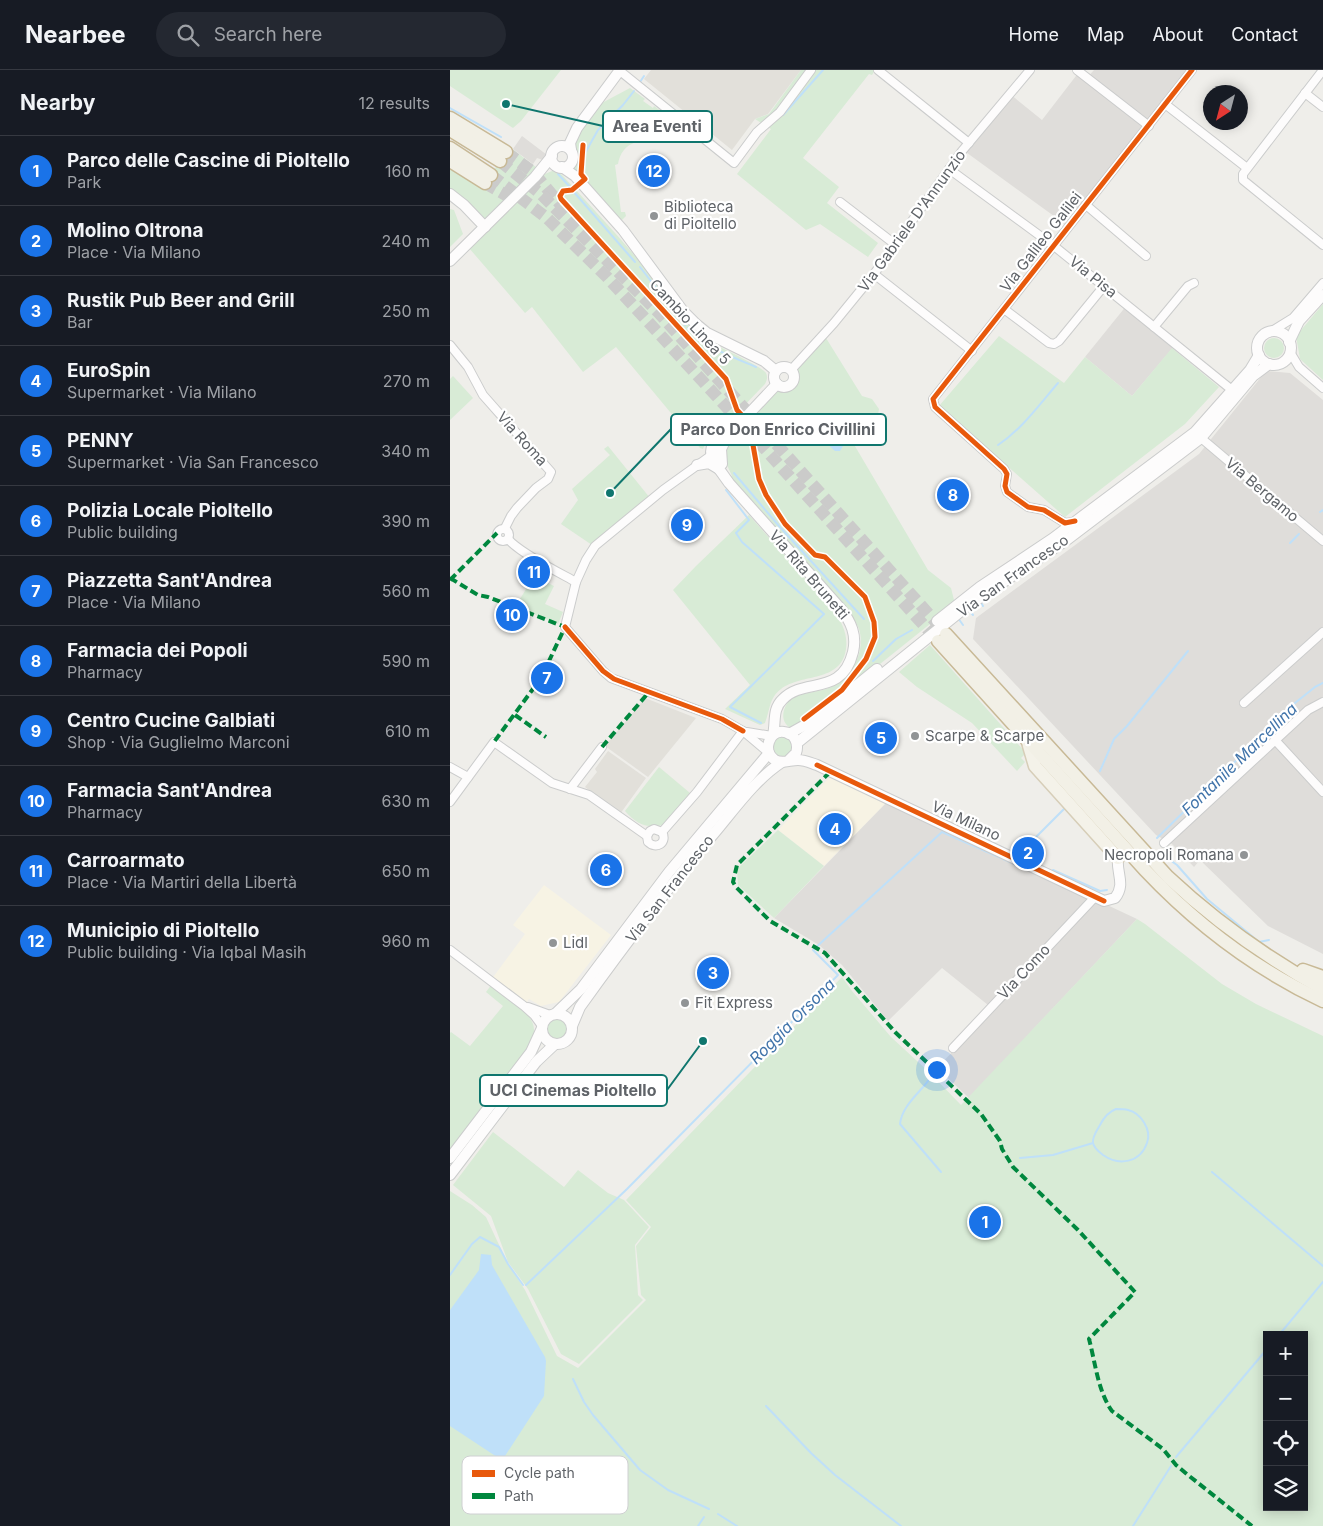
<!DOCTYPE html>
<meta charset="utf-8">
<style>
body{margin:0;font-family:Inter,sans-serif;background:#242831;color:#f1f3f6}
.controls{position:absolute;right:15px;bottom:15px;display:grid;overflow:hidden;border-radius:0px;box-shadow:0 2px 12px #0003}
.controls button{width:45px;height:45px;display:grid;place-items:center;padding:0;border:0;border-bottom:1px solid #363941;background:#171b24;color:#f1f3f6;font:25px sans-serif}
.compass{position:absolute;left:753px;top:15px;width:45px;height:45px;border-radius:50%;background:#171b24;box-shadow:0 2px 12px #0003;rotate:216deg}
.you{position:absolute;left:486px;top:999px;width:18px;height:18px;margin:-12px;border:4px solid #fff;border-radius:50%;background:#1a73e8;box-shadow:0 0 0 8px #1a73e833}
.badge{display:grid;place-items:center;width:32px;height:32px;border-radius:50%;background:#1a73e8;color:#fff;font-size:16px;font-weight:700}
.pin{position:absolute;translate:-50% -50%;border:2px solid #fff;box-shadow:0 1px 5px #0006}
.list{margin:0;padding:0;list-style:none}
h2{display:flex;justify-content:space-between;align-items:center;height:65px;margin:0;padding:0 20px;font-size:21px}
h2 small{font-size:16px;font-weight:400;color:#9ea1a6}
.list li{display:grid;grid-template-columns:32px 1fr auto;gap:15px;align-items:center;box-sizing:border-box;height:70px;padding:0 20px;border-top:1px solid #363941}
.list b{display:block;font-size:19px;white-space:nowrap}
.list p{margin:0;font-size:16px;white-space:nowrap;color:#9ea1a6}
.list em{font-size:16px;font-style:normal;color:#9ea1a6}
.icon{flex:none;width:28px;height:28px;fill:none;stroke:currentColor;stroke-width:2;stroke-linecap:round;stroke-linejoin:round}
.map{position:relative;flex:none;width:873px;height:1456px;overflow:hidden}
header{display:flex;align-items:center;gap:30px;box-sizing:border-box;height:70px;padding:0 25px;background:#171b24;border-bottom:1px solid #363941}
header strong{font-size:24px}
nav{display:flex;gap:28px;margin-inline-start:auto;font-size:18px}
.search{width:350px;height:45px;background:#242831;display:flex;align-items:center;gap:12px;box-sizing:border-box;padding:0 18px;border-radius:28px;color:#9ea1a6;font-size:19px}
main{display:flex}
aside{flex:1;background:#171b24}
.map>svg:first-child{display:block}
.commercial{fill:#f7f3e4}
.industrial{fill:#dfddda}
.education{fill:#e2e0da}
.green{fill:#d8ebd6;fill-rule:evenodd}
.water{fill:#bfe0f9}
.lines{fill:none;stroke-linecap:round;stroke-linejoin:round}
.stream{stroke:#bfe0f9;stroke-width:2}
.trunk-tunnel{stroke:#cbcbca;stroke-width:12;stroke-dasharray:12 6;stroke-linecap:butt}
.minor-casing{stroke:#cbcccc;stroke-width:10}
.tertiary-casing{stroke:#cbcccc;stroke-width:12}
.primary-casing{stroke:#d7ceb8;stroke-width:15}
.trunk-casing{stroke:#c8b996;stroke-width:15}
.minor{stroke:#fdfcfc;stroke-width:8}
.tertiary{stroke:#fdfcfc;stroke-width:10}
.primary{stroke:#f4f2e9;stroke-width:12}
.trunk{stroke:#f2f0e6;stroke-width:12}
.quiet{stroke:#00873e;stroke-width:4;stroke-dasharray:8 4;stroke-linecap:butt}
.cycleway-casing{stroke:#fff;stroke-width:8}
.cycleway{stroke:#e8590c;stroke-width:5}
.poi-dot{fill:#919496;stroke:#fff;stroke-width:2}
.labels{text-anchor:middle;stroke-width:4.5;stroke-linejoin:round;paint-order:stroke}
.poi-label{font-size:15px;fill:#5f6368;stroke:#fff;text-anchor:start}
.street-label{font-size:15px;fill:#5f6368;stroke:#fff}
.water-label{font-size:16px;font-style:italic;fill:#4174aa;stroke:#fff}
.key{fill:#fff;stroke:#cfd0d2;stroke-width:1}
.key-label{font-size:14px;fill:#5f6368}
.leader{fill:none;stroke:#0f766e;stroke-width:2}
.callout-dot{fill:#0f766e;stroke:#fff;stroke-width:2}
.callout{fill:#fff;stroke:#0f766e;stroke-width:2}
.callout-label{font-size:16px;text-anchor:middle;font-weight:bold;fill:#5f6368}
</style>
<header>
<strong>Nearbee</strong>
<div class="search"><svg class="icon" aria-label="search" viewBox="0 0 24 24"><circle cx="10" cy="10" r="6"/><path d="M15 15l6 6"/></svg>Search here</div>
<nav><a>Home</a><a>Map</a><a>About</a><a>Contact</a></nav>
</header>
<main>
<aside>
<h2>Nearby<small>12 results</small></h2>
<ul class="list">
<li><span class="badge">1</span><div><b>Parco delle Cascine di Pioltello</b><p>Park</p></div><em>160 m</em></li>
<li><span class="badge">2</span><div><b>Molino Oltrona</b><p>Place · Via Milano</p></div><em>240 m</em></li>
<li><span class="badge">3</span><div><b>Rustik Pub Beer and Grill</b><p>Bar</p></div><em>250 m</em></li>
<li><span class="badge">4</span><div><b>EuroSpin</b><p>Supermarket · Via Milano</p></div><em>270 m</em></li>
<li><span class="badge">5</span><div><b>PENNY</b><p>Supermarket · Via San Francesco</p></div><em>340 m</em></li>
<li><span class="badge">6</span><div><b>Polizia Locale Pioltello</b><p>Public building</p></div><em>390 m</em></li>
<li><span class="badge">7</span><div><b>Piazzetta Sant'Andrea</b><p>Place · Via Milano</p></div><em>560 m</em></li>
<li><span class="badge">8</span><div><b>Farmacia dei Popoli</b><p>Pharmacy</p></div><em>590 m</em></li>
<li><span class="badge">9</span><div><b>Centro Cucine Galbiati</b><p>Shop · Via Guglielmo Marconi</p></div><em>610 m</em></li>
<li><span class="badge">10</span><div><b>Farmacia Sant'Andrea</b><p>Pharmacy</p></div><em>630 m</em></li>
<li><span class="badge">11</span><div><b>Carroarmato</b><p>Place · Via Martiri della Libertà</p></div><em>650 m</em></li>
<li><span class="badge">12</span><div><b>Municipio di Pioltello</b><p>Public building · Via Iqbal Masih</p></div><em>960 m</em></li>
</ul>
</aside>
<div class="map">
<svg width="873" height="1456" viewBox="0 0 873 1456">
<rect width="100%" height="100%" fill="#efeeea"/>
<g class="commercial">
<path d="M383 706 437 732 374 796 328 760 379 708Z"/>
<path d="M94 815 161 865 109 932 91 936 79 929 74 936 41 910 75 864 63 855Z"/>
</g>
<g class="industrial">
<path d="M644 0H742L619 157 513 80 560 24 592 50 629 2 637 8Z"/>
<path d="M72 66 97 85 93 90 87 88 83 94 63 79Z"/>
<path d="M677 235 726 274 682 326 635 287Z"/>
<path d="M816 301 840 303 873 330V884L818 856 750 790 744 797 722 774 706 765 523 569 526 548 749 384Z"/>
<path d="M437 732 687 849 576 967 629 1016 534 1042 487 998 543 939 492 898 438 951 392 895 369 875 324 848Z"/>
</g>
<g class="education">
<path d="M201 0H351L318 44 305 49 282 80 194 9Z"/>
<path d="M195 628 246 648 198 707 155 676Z"/>
<path d="M158 681 196 708 170 744 135 717 147 702 145 699Z"/>
</g>
<g class="green">
<path d="M0 0H111L71 51 63 58 0 16Z"/>
<path d="M351 0H425L422 5 419 4 353 88 389 117 377 133 428 173 418 187 370 154 356 160 287 104 321 59 305 49 319 44Z"/>
<path d="M180 18 195 29 193 31 203 38 204 36 215 44 212 48 229 61 186 69V72C175 76 170 83 168 94L165 95 171 142H175L176 146 172 150 170 149 130 103 126 104 122 96 124 89 123 81 127 64 150 34Z"/>
<path d="M60 77 87 98 37 148H34L0 122V96L32 117Z"/>
<path d="M102 101 109 102 114 107C141 137 170 167 195 198 213 221 228 247 251 266 263 275 312 296 316 303 318 307 317 310 315 314L265 366 256 372 253 379 250 378 166 277 133 302 82 237 75 243 19 178 95 104Z"/>
<path d="M0 139 4 140 13 164 0 177Z"/>
<path d="M873 234V310L850 289 846 266Z"/>
<path d="M549 266 614 313 635 287 682 326 722 278 769 317 735 354 615 447 489 336Z"/>
<path d="M376 268 412 326 422 329 429 339 427 350 399 366 478 500 501 518 505 534 365 646 341 658C328 652 333 633 344 627 356 622 370 622 381 617 402 608 416 581 409 559 405 549 398 541 392 533L280 407 282 406 277 395 274 380Z"/>
<circle cx="824" cy="278" r="10"/>
<path d="M3 306 23 328 0 350V309Z"/>
<path d="M158 376 200 428 142 475 111 454 128 430 122 419 160 385 154 379Z"/>
<path d="M299 445 383 540C392 552 398 564 396 579 391 613 352 603 331 619 319 628 320 640 315 653L310 655 275 639 300 615 223 520 246 496Z"/>
<path d="M89 498 94 501 90 509 104 516 95 534 113 542 108 554 65 537Z"/>
<path d="M480 575 576 683 571 688 575 692 567 701 522 653 467 617 449 602Z"/>
<circle cx="332" cy="677" r="10"/>
<path d="M209 697 240 723 213 755C195 759 186 753 175 741Z"/>
<path d="M328 760 374 796 324 848 288 815 287 799Z"/>
<path d="M687 849 695 854 772 914 806 934 873 966V1456H0V1121L22 1135 36 1147 58 1194 75 1220 107 1286 128 1298 196 1230 191 1225 186 1176 201 1157 176 1130 392 907 402 921 441 967 479 1002 511 1035ZM817 1265H854V1437H817Z"/>
<path d="M42 914C55 925 86 943 84 962 84 968 79 975 76 980L0 1080V963L1 962 20 976 53 936 36 922Z"/>
<circle cx="107" cy="959" r="10"/>
<path d="M43 1062 114 1117 128 1100 158 1123 174 1130 199 1157 185 1175 188 1225 193 1230 129 1294 111 1284 78 1219 58 1192 41 1146 3 1115Z"/>
</g>
<g class="water">
<path d="M381 353 388 358 393 376 390 381H385L364 362C365 354 374 354 381 353Z"/>
<path d="M31 1184 41 1185 42 1195 46 1202 95 1287 96 1291 94 1326 55 1386 50 1389 0 1356V1240L29 1200Z"/>
</g>
<g class="lines">
<g class="stream">
<path d="M190 12 194 6"/>
<path d="M0 38 51 67"/>
<path d="M333 45 373 0"/>
<path d="M135 83 148 60 173 35 184 21"/>
<path d="M108 104 119 116"/>
<path d="M123 121 185 192"/>
<path d="M190 197 235 255"/>
<path d="M238 258C255 278 283 287 306 297"/>
<path d="M548 375C572 359 589 335 608 313"/>
<path d="M284 403 329 456 414 549"/>
<path d="M276 420 299 450 286 463 292 472 374 544 280 637 311 653"/>
<path d="M870 442 873 440"/>
<path d="M840 473 849 464"/>
<path d="M530 531 533 536"/>
<path d="M518 539 523 545"/>
<path d="M508 548 513 555"/>
<path d="M423 591 446 569 462 560"/>
<path d="M650 701 664 669 677 656 738 581"/>
<path d="M707 768 845 633 865 617 873 613"/>
<path d="M574 790 585 768 615 738"/>
<path d="M720 790 727 795 757 829 809 872 819 870"/>
<path d="M603 800 650 821 657 820"/>
<path d="M481 1007C471 1022 452 1035 450 1054L491 1102"/>
<path d="M666 1039C670 1039 674 1039 678 1040 691 1043 702 1060 697 1073 690 1093 669 1096 653 1085 649 1082 644 1078 643 1073 642 1067 647 1060 650 1055 654 1047 658 1042 666 1039Z"/>
<path d="M570 1088 603 1085 643 1073"/>
<path d="M762 1102 873 1196"/>
<path d="M0 1205 22 1174 30 1167 49 1177 58 1194 73 1215"/>
<path d="M76 1215 177 1119 388 905 363 880 492 762 569 796"/>
<path d="M829 1265 873 1212"/>
<path d="M123 1309 134 1332 143 1345 190 1400 218 1420 259 1439"/>
<path d="M316 1336 361 1383 385 1405 451 1456"/>
<path d="M726 1387 817 1279"/>
<path d="M268 1444 287 1456"/>
<path d="M248 1456 254 1447"/>
<path d="M683 1456 721 1396"/>
</g>
<g class="trunk-tunnel">
<path d="M56 82 83 102 110 134"/>
<path d="M50 91 92 125 208 242 493 560"/>
<path d="M41 105 97 148 157 207 304 367 488 571"/>
<path d="M35 113 61 128"/>
</g>
<g class="minor-casing">
<g id="minor">
<path d="M428 0 519 73"/>
<path d="M627 0 699 56"/>
<path d="M873 0 793 104V110L873 175"/>
<path d="M170 1 284 93 307 62 330 42 361 0"/>
<path d="M855 23 873 37"/>
<path d="M715 34 797 98"/>
<path d="M499 99 604 176 782 320"/>
<path d="M390 132 446 175"/>
<path d="M636 135 696 186"/>
<path d="M424 204 522 281"/>
<path d="M554 239 599 273 604 274 609 271 654 216"/>
<path d="M704 257 738 216 744 213"/>
<path d="M822 261 843 248 873 213"/>
<path d="M0 275 18 297 33 325 101 402 98 409 86 418 67 438 61 446 55 458"/>
<path d="M840 282 849 297 873 318"/>
<path d="M341 300 384 253 424 204 512 81 580 0"/>
<path d="M751 368 873 471"/>
<path d="M263 384 213 420 145 476 136 490 126 512 115 557 153 601 161 608 272 649 293 661 319 683"/>
<path d="M623 452 615 453 594 440 578 437 557 422 555 416 557 404 554 399 485 337 483 329 742 0"/>
<circle cx="53" cy="465" r="6"/>
<path d="M58 469C70 483 108 502 126 512"/>
<path d="M794 633 873 562"/>
<path d="M297 662 322 666"/>
<path d="M825 670 873 722"/>
<path d="M0 697 18 707"/>
<path d="M120 719 152 677"/>
<path d="M0 732 44 672 102 713 139 725 197 766 198 772C206 780 218 773 212 762"/>
<path d="M212 762 247 722 293 661"/>
<path d="M197 766 200 761 204 759 212 762"/>
<path d="M714 773 858 640 873 632"/>
<path d="M0 880 74 936 84 945 92 956"/>
<path d="M78 937 100 945"/>
<path d="M503 978 645 827"/>
</g>
</g>
<g class="tertiary-casing">
<g id="tertiary">
<circle cx="112" cy="87" r="11"/>
<path d="M121 80 120 73 127 58 170 0"/>
<path d="M112 97 125 106 173 160 233 241 246 254 257 263 314 291 326 301"/>
<path d="M0 124 14 135 35 157"/>
<path d="M0 191 85 107 102 86"/>
<circle cx="824" cy="278" r="17"/>
<path d="M839 272 849 251 873 225"/>
<circle cx="334" cy="307" r="10"/>
<path d="M265 385 269 399 279 413 391 539C401 552 407 565 403 582 392 627 354 607 333 629 322 639 326 652 323 665"/>
<path d="M265 385 261 382 262 376 275 368"/>
<path d="M272 394 271 379 277 367 327 314"/>
<path d="M247 395 259 393 269 399"/>
<path d="M487 551 530 517 602 469 745 362 800 300 809 285"/>
<path d="M339 664 364 650 427 599"/>
<path d="M347 673 516 537 618 469 751 368 803 306 819 294"/>
<path d="M338 691 346 683C349 674 345 663 334 662 319 660 312 681 325 690 332 694 340 690 348 690 355 690 361 693 367 695L654 831 665 828C676 814 666 803 668 788"/>
<circle cx="107" cy="959" r="15"/>
<path d="M105 944 131 919 219 802 319 683"/>
<path d="M122 956 130 937C173 877 218 817 266 761 286 737 306 709 332 692"/>
<path d="M0 1088 81 982 92 958"/>
<path d="M0 1105 86 992 105 974"/>
</g>
</g>
<g class="primary-casing">
<path id="primary" d="M577 669 585 696 668 788"/>
</g>
<g class="trunk-casing">
<g id="trunk">
<path d="M0 48 56 82"/>
<path d="M0 60 50 91"/>
<path d="M0 78 41 105"/>
<path d="M0 91 35 113"/>
<path d="M496 564 718 807C765 851 817 888 873 919"/>
<path d="M488 571 695 800C746 854 805 899 873 931"/>
<path d="M853 900 873 907"/>
</g>
</g>
<use href="#minor" class="minor"/>
<use href="#tertiary" class="tertiary"/>
<use href="#primary" class="primary"/>
<use href="#trunk" class="trunk"/>
<g class="quiet">
<path d="M0 508 28 525 38 527 115 557 91 608 44 672"/>
<path d="M0 510 47 463"/>
<path d="M65 645 96 667"/>
<path d="M152 677 199 622"/>
<path d="M380 702 287 795 283 812 286 817 320 851 375 883 445 962 531 1044 550 1071 552 1079 563 1097 628 1160 685 1222 639 1269C645 1291 648 1322 662 1341L713 1379 726 1395 738 1405 802 1456"/>
</g>
<g class="cycleway-casing">
<g id="cycleway">
<path d="M133 75 131 104 135 109 122 120 113 121 110 126 111 129 276 309 287 340 298 352 300 358 309 409 316 425 335 454 365 485 375 487 415 527 424 552 425 567 416 589 392 620 354 649"/>
<path d="M625 451 615 453 594 440 578 437 557 422 555 416 557 404 554 399 485 337 483 329 742 0"/>
<path d="M115 557 153 601 164 609 272 649 293 661"/>
<path d="M367 695 654 831"/>
</g>
</g>
<use href="#cycleway" class="cycleway"/>
</g>
<g class="poi-dot">
<circle cx="204" cy="146" r="5"/>
<circle cx="465" cy="666" r="5"/>
<circle cx="794" cy="785" r="5"/>
<circle cx="103" cy="873" r="5"/>
<circle cx="235" cy="933" r="5"/>
</g>
<g class="labels">
<g class="poi-label">
<text x="214" y="142">Biblioteca<tspan x="214" dy="17">di Pioltello</tspan></text>
<text x="475" y="671">Scarpe &amp; Scarpe</text>
<text x="784" y="790" text-anchor="end">Necropoli Romana</text>
<text x="113" y="878">Lidl</text>
<text x="245" y="938">Fit Express</text>
</g>
<g class="street-label">
<text transform="translate(462 151) rotate(-54)" y="5">Via Gabriele D'Annunzio</text>
<text transform="translate(591 172) rotate(-52)" y="5">Via Galileo Galilei</text>
<text transform="translate(643 207) rotate(39)" y="5">Via Pisa</text>
<text transform="translate(240 252) rotate(47)" y="5">Cambio Linea 5</text>
<text transform="translate(72 369) rotate(48)" y="5">Via Roma</text>
<text transform="translate(812 420) rotate(40)" y="5">Via Bergamo</text>
<text transform="translate(359 505) rotate(49)" y="5">Via Rita Brunetti</text>
<text transform="translate(563 506) rotate(-35)" y="5">Via San Francesco</text>
<text transform="translate(516 751) rotate(25)" y="5">Via Milano</text>
<text transform="translate(220 819) rotate(-52)" y="5">Via San Francesco</text>
<text transform="translate(574 902) rotate(-47)" y="5">Via Como</text>
</g>
<g class="water-label">
<text transform="translate(789 689) rotate(-44)" y="6">Fontanile Marcellina</text>
<text transform="translate(342 951) rotate(-45)" y="6">Roggia Orsona</text>
</g>
</g>
<rect x="12" y="1386" width="166" height="58" rx="8" class="key"/>
<rect x="22" y="1400" width="23" height="7" fill="#e8590c"/>
<rect x="22" y="1423" width="23" height="6" fill="#00873e"/>
<g class="key-label">
<text x="54" y="1408">Cycle path</text>
<text x="54" y="1431">Path</text>
</g>
<path class="leader" d="M56 34L153 56M160 423L221 359M253 971L217 1020"/>
<g class="callout-dot">
<circle cx="56" cy="34" r="5"/>
<circle cx="160" cy="423" r="5"/>
<circle cx="253" cy="971" r="5"/>
</g>
<g class="callout">
<rect x="153" y="41" width="109" height="31" rx="5"/>
<rect x="221" y="344" width="215" height="31" rx="5"/>
<rect x="30" y="1005" width="187" height="31" rx="5"/>
</g>
<g class="callout-label">
<text x="207" y="62">Area Eventi</text>
<text x="328" y="365">Parco Don Enrico Civillini</text>
<text x="123" y="1026">UCI Cinemas Pioltello</text>
</g>
</svg>
<div class="controls">
<button>+</button>
<button>−</button>
<button><svg class="icon" aria-label="locate" viewBox="0 0 24 24"><circle cx="12" cy="12" r="6"/><path d="M12 2v4M12 18v4M2 12h4M18 12h4"/></svg></button>
<button><svg class="icon" aria-label="layers" viewBox="0 0 24 24"><path d="M12 4l9 5-9 5-9-5zM3 14l9 5 9-5"/></svg></button>
</div>
<svg class="compass" viewBox="-18 -18 36 36"><path d="M0-13l5 13h-10z" fill="#e53935"/><path d="M0 13l5-13h-10z" fill="#9ea1a6"/></svg>
<div class="you"></div>
<div class="pin badge" style="left:535px;top:1152px">1</div>
<div class="pin badge" style="left:578px;top:783px">2</div>
<div class="pin badge" style="left:263px;top:903px">3</div>
<div class="pin badge" style="left:385px;top:759px">4</div>
<div class="pin badge" style="left:431px;top:668px">5</div>
<div class="pin badge" style="left:156px;top:800px">6</div>
<div class="pin badge" style="left:97px;top:608px">7</div>
<div class="pin badge" style="left:503px;top:425px">8</div>
<div class="pin badge" style="left:237px;top:455px">9</div>
<div class="pin badge" style="left:62px;top:545px">10</div>
<div class="pin badge" style="left:84px;top:502px">11</div>
<div class="pin badge" style="left:204px;top:101px">12</div>
</div>
</main>
